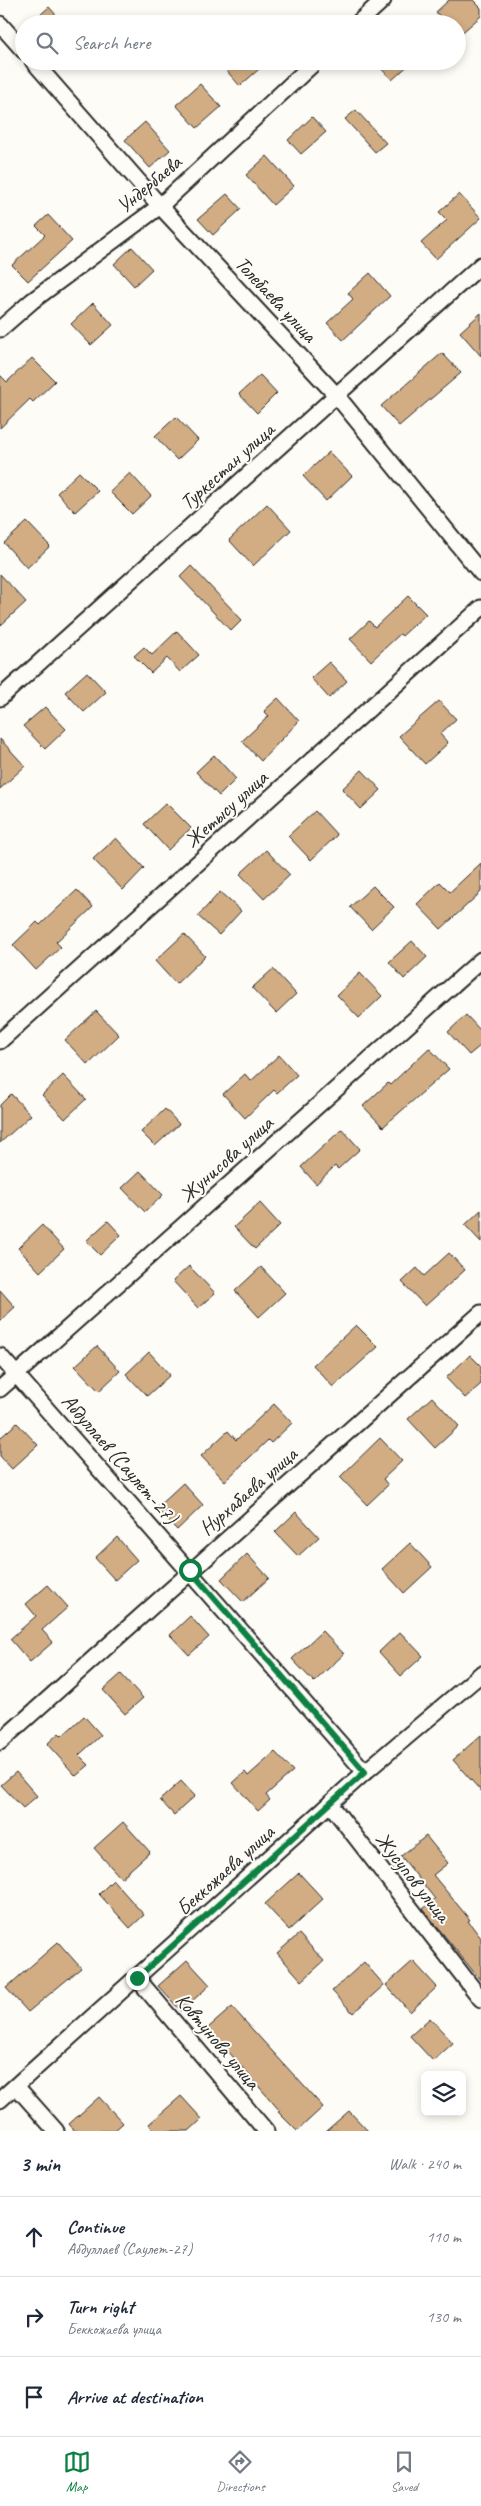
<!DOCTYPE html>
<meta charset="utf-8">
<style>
body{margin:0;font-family:Caveat,sans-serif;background:#f2f2f3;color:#1f2937}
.controls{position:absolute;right:15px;bottom:15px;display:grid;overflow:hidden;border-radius:8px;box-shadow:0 2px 8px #0003}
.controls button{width:45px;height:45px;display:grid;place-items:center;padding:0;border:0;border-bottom:1px solid #e0e1e3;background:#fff;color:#1f2937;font:25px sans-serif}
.stop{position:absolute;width:15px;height:15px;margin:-11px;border:4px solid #0b8043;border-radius:50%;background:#fff}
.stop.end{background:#0b8043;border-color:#fff;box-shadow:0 1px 5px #0008}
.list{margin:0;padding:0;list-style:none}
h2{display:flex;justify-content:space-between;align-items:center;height:65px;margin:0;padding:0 20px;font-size:21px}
h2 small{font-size:16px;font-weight:400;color:#747a83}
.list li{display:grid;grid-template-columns:32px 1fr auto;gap:15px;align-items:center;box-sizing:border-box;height:80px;padding:0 20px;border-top:1px solid #e0e1e3}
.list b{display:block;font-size:19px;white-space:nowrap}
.list p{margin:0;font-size:16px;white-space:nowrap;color:#747a83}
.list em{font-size:16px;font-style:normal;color:#747a83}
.icon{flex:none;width:28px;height:28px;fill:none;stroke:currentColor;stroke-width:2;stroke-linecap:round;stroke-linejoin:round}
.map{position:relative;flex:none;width:481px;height:2131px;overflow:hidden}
.search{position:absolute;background:#fff;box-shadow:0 2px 8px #0003;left:15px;right:15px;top:15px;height:55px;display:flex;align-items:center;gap:12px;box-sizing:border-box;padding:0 18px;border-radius:28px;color:#747a83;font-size:19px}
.sheet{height:305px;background:#fff}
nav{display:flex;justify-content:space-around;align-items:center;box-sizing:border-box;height:70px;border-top:1px solid #e0e1e3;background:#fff;font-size:14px;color:#747a83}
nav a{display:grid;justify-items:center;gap:2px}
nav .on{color:#0b8043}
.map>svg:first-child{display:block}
.building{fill:#d2ad84;stroke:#2b2b2b}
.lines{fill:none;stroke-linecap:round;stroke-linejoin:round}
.minor-casing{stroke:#2b2b2b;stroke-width:19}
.minor{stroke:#fdfcf7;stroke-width:15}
.route{stroke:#0b8043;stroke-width:6}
.labels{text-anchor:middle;stroke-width:4;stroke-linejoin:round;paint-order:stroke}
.street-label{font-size:21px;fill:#2b2b2b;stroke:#fdfcf7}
</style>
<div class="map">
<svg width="481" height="2131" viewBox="0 0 481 2131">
<rect width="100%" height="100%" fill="#fdfcf7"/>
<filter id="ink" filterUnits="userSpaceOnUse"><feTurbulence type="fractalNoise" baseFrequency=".02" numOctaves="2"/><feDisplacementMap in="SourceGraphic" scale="10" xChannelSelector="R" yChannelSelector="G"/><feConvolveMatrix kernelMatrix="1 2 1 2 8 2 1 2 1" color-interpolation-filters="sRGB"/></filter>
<g filter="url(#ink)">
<g class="building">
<path d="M449 0H473L481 8V16L457 37V24H447L436 12Z"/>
<path d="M49 7 64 24H30Z"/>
<path d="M218 61H268L240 86Z"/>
<path d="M374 61H413L392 80Z"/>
<path d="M200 84 221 107 197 128 176 105Z"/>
<path d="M356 110 386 143 375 152 345 119Z"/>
<path d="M312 117 326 132 301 154 288 140Z"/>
<path d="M145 122 170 150 150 168 125 140Z"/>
<path d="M267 156 294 186 273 205 246 175Z"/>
<path d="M227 194 241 209 213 235 198 219Z"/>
<path d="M459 194 481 218 436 259 421 243 447 220 439 212Z"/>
<path d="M48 215 72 241 28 281 12 265 45 235 36 226Z"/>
<path d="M132 247 152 269 134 286 114 264Z"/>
<path d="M370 273 390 296 343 340 327 323 353 299 348 293Z"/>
<path d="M93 303 113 325 91 345 71 324Z"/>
<path d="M481 313V356L460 332Z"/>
<path d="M442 353 461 373 399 426 381 406Z"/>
<path d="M32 358 55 381 33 402 30 399 0 428V375L7 382Z"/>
<path d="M260 375 277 393 257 413 239 394Z"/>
<path d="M176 417 198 440 177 460 155 436Z"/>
<path d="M329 452 352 476 326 501 303 476Z"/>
<path d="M79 472 98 491 75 512 57 493Z"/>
<path d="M130 473 151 496 132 514 110 492Z"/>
<path d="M267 504 291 530 253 566 229 540Z"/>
<path d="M27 522 50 546 27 568 4 543Z"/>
<path d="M191 566 242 620 231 631 180 577Z"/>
<path d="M0 574 26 602 0 626Z"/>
<path d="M408 596 426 614 402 636 400 634 371 661 350 639 369 621 375 627Z"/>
<path d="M177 631 199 655 180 672 167 658 151 673 134 656 144 647 152 655Z"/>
<path d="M329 662 347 681 329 698 311 678Z"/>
<path d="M87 672 106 692 84 712 65 692Z"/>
<path d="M278 698 299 721 261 761 242 741 269 716 264 711Z"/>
<path d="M439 701 456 719 440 734 448 743 425 764 399 736Z"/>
<path d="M45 707 66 729 45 749 23 726Z"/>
<path d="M0 739 25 766 0 789Z"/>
<path d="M214 755 236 779 219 796 196 772Z"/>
<path d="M362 770 381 790 361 809 342 789Z"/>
<path d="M166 803 191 828 168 850 144 824Z"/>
<path d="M315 811 337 835 311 860 288 836Z"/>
<path d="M116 838 144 868 123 890 93 859Z"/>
<path d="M266 850 290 875 264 899 240 874Z"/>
<path d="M481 863V892L441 929 417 904 440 882 450 892Z"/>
<path d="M373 886 394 907 371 929 350 907Z"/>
<path d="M77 890 93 907 56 942 61 947 36 970 13 945 37 922 40 925Z"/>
<path d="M220 892 241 911 219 935 198 916Z"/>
<path d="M184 934 205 956 176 984 155 961Z"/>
<path d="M412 941 427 957 404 979 389 962Z"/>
<path d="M273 969 296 994 276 1013 252 988Z"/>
<path d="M360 973 382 996 359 1018 337 995Z"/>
<path d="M96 1011 119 1035 88 1065 65 1040Z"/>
<path d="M466 1015 481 1031V1045L469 1055 448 1032Z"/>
<path d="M429 1048 449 1069 383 1127 363 1106 388 1083 390 1085Z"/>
<path d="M279 1055 297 1075 277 1093 274 1090 245 1118 223 1094 245 1074 251 1081Z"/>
<path d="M63 1075 86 1099 65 1119 42 1095Z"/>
<path d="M11 1094 31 1115 0 1143V1105Z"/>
<path d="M165 1109 179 1124 155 1146 141 1132Z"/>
<path d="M342 1129 360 1149 338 1169 335 1166 316 1184 301 1167Z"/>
<path d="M140 1171 163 1195 145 1212 122 1188Z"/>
<path d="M260 1203 280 1225 255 1249 234 1227Z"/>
<path d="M481 1210V1242L465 1225Z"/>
<path d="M108 1221 121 1235 100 1255 86 1241Z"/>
<path d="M42 1225 64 1249 40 1272 18 1248Z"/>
<path d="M449 1253 465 1270 425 1306 402 1282 417 1268 424 1276Z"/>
<path d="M189 1266 215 1293 198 1308 173 1281Z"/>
<path d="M261 1267 285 1293 259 1317 235 1291Z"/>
<path d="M0 1290 15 1307 0 1321Z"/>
<path d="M356 1325 378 1347 333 1387 313 1365Z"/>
<path d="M97 1346 120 1371 99 1391 75 1366Z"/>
<path d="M149 1352 170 1375 147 1396 126 1374Z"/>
<path d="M470 1355 481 1366V1384L465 1398 446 1378Z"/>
<path d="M432 1397 459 1426 435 1448 408 1419Z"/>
<path d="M274 1404 292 1423 271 1443 268 1440 225 1481 201 1456 228 1431 236 1440Z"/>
<path d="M17 1423 38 1445 12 1469 0 1456V1438Z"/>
<path d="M380 1438 402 1461 383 1479 388 1485 367 1505 340 1477Z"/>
<path d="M183 1483 203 1505 177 1530 156 1508Z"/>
<path d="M296 1512 319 1537 298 1556 275 1532Z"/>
<path d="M117 1537 137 1560 115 1580 95 1558Z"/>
<path d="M410 1543 432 1567 404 1593 382 1569Z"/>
<path d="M247 1554 269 1578 243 1602 221 1579Z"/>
<path d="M48 1585 68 1607 42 1630 53 1642 30 1662 10 1639 36 1616 26 1604Z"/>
<path d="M190 1616 209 1637 189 1655 170 1635Z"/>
<path d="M322 1631 344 1654 314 1682 292 1659Z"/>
<path d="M400 1632 423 1656 401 1676 379 1652Z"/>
<path d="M121 1674 143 1698 125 1714 103 1690Z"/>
<path d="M84 1716 101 1735 79 1755 89 1765 76 1776 47 1744 59 1733 62 1736Z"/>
<path d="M481 1735V1791L453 1760Z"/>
<path d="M275 1752 293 1771 266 1795 270 1800 258 1811 233 1783 245 1772 248 1776Z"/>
<path d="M16 1772 37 1796 23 1808 1 1785Z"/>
<path d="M181 1781 195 1796 174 1815 160 1800Z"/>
<path d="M123 1822 150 1852 121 1878 94 1848Z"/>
<path d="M426 1836 448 1863 433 1875 470 1920 468 1921 481 1938V1981L423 1909 435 1899 401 1856Z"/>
<path d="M299 1873 323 1899 289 1930 265 1904Z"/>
<path d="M113 1880 144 1915 130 1928 99 1894Z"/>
<path d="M299 1934 324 1961 302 1981 277 1953Z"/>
<path d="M58 1942 81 1968 28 2012 6 1988Z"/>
<path d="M187 1960 210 1985 181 2011 158 1986Z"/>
<path d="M413 1961 437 1987 410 2012 386 1985Z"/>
<path d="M364 1962 384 1985 353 2013 332 1991Z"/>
<path d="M232 2007 323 2107 297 2131 278 2112 280 2111 208 2028Z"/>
<path d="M430 2018 453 2043 433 2061 410 2036Z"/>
<path d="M181 2096 202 2119 189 2131H155L149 2124Z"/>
<path d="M99 2097 123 2123 114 2131H75L69 2124Z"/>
<path d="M349 2111 368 2131H326Z"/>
</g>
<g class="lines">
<g class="minor-casing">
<g id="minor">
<path d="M0 24 24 51"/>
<path d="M357 24 383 0"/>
<path d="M33 61 160 206 337 396 481 573"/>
<path d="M0 329 32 301 160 206 316 61"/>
<path d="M0 698 481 265"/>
<path d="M0 1041 481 608"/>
<path d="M0 1356 365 1772"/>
<path d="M0 1389 481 960"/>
<path d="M0 1742 481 1313"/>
<path d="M330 1804 481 1999"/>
<path d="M137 1978 266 2131"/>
<path d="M16 2086 56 2131"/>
<path d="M0 2100 365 1772 481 1674"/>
</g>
</g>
<use href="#minor" class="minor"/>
</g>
</g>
<g class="lines" filter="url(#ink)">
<path class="route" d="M137 1978 365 1772 190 1570"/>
</g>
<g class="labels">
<g class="street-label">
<text transform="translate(149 184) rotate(-40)" y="7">Ундербаева</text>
<text transform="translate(276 299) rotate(47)" y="7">Толебаева улица</text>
<text transform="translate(227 466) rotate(-42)" y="7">Туркестан улица</text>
<text transform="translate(226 809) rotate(-42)" y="7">Жетысу улица</text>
<text transform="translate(226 1159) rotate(-42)" y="7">Жунисова улица</text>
<text transform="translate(120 1459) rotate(49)" y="7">Абдуллаев (Саулет-27)</text>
<text transform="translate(248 1491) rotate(-41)" y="7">Нурхабаева улица</text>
<text transform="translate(225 1870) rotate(-42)" y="7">Беккожаева улица</text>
<text transform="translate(413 1877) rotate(52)" y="7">Жусупов улица</text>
<text transform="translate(218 2041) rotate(50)" y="7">Ковтунова улица</text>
</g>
</g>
</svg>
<div class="controls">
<button><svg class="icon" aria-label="layers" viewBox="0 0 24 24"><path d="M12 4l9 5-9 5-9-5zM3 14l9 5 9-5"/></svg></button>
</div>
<div class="stop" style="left:190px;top:1570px"></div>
<div class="stop end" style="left:137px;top:1978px"></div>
<div class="search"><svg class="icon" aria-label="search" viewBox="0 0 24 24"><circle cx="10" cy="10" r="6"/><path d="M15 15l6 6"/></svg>Search here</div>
</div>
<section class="sheet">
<h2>3 min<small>Walk · 240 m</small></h2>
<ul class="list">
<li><svg class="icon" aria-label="ahead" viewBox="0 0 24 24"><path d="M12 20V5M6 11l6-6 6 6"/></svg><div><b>Continue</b><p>Абдуллаев (Саулет-27)</p></div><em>110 m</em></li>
<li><svg class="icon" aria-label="right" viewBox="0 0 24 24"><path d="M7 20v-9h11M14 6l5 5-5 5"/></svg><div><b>Turn right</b><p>Беккожаева улица</p></div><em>130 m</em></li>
<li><svg class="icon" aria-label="arrive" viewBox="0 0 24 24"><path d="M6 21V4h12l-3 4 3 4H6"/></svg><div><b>Arrive at destination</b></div></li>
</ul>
</section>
<nav>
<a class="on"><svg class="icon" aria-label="map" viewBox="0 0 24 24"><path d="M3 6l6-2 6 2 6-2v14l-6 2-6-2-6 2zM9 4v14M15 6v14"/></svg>Map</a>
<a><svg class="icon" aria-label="directions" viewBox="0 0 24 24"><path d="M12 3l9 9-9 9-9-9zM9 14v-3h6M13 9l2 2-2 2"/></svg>Directions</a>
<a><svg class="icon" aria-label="saved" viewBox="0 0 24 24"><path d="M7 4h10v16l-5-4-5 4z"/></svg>Saved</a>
</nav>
